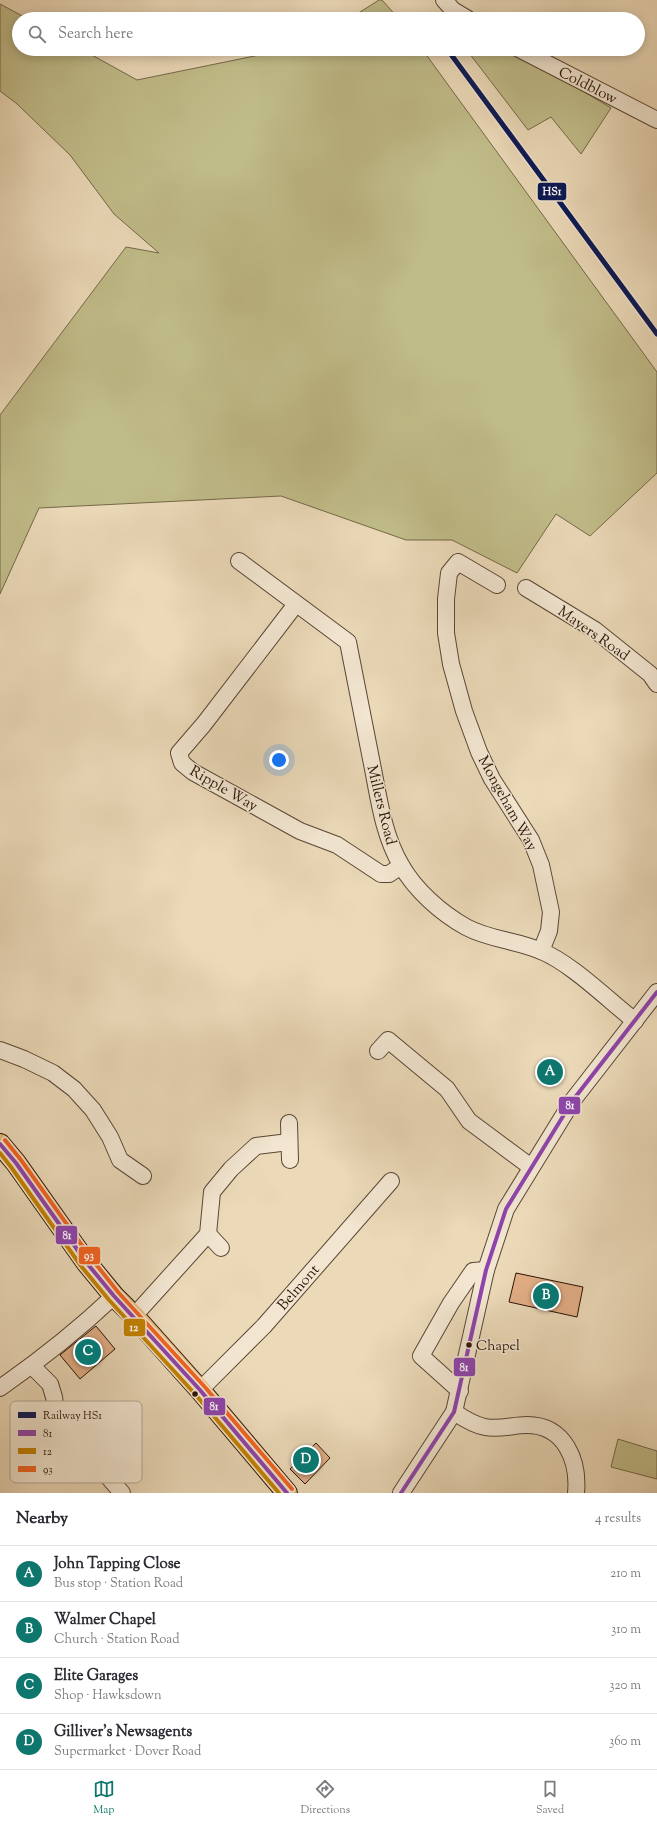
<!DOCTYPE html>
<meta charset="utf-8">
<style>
body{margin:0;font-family:"Sorts Mill Goudy",serif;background:#f7f7f7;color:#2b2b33}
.you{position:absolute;left:279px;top:760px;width:14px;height:14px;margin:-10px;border:3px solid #fff;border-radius:50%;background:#1a73e8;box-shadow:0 0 0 6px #1a73e833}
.badge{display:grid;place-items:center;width:26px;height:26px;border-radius:50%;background:#0f766e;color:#fff;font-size:13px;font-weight:700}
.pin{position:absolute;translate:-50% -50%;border:2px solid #fff;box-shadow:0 1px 4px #0006}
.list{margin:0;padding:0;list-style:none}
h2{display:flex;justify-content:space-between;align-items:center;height:52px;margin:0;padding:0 16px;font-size:17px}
h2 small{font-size:13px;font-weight:400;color:#7c7c81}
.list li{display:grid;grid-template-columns:26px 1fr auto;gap:12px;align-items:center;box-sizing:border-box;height:56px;padding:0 16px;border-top:1px solid #e1e1e2}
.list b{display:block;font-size:15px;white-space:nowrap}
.list p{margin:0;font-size:13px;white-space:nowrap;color:#7c7c81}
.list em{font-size:13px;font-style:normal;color:#7c7c81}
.icon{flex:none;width:22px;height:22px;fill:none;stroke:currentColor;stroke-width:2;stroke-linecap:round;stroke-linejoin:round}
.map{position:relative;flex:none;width:657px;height:1493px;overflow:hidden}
.search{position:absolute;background:#fff;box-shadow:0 2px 10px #0003;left:12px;right:12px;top:12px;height:44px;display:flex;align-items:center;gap:10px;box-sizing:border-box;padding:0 14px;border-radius:22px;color:#7c7c81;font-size:15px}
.sheet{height:276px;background:#fff}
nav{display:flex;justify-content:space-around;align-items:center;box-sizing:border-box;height:56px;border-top:1px solid #e1e1e2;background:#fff;font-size:11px;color:#7c7c81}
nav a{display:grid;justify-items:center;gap:2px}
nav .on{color:#0f766e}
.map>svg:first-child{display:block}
.green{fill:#c0bc89;stroke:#756849}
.building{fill:#e2af87;stroke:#2a1509}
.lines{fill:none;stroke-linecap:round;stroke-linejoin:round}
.minor-casing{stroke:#5a4635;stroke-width:18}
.major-casing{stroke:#2a1509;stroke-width:22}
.minor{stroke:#f2e6d1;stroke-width:16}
.major{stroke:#e6bc7c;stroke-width:20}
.bus-1-casing{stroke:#f2e6d1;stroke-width:7}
.bus-2-casing{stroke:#f2e6d1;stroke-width:7}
.bus-3-casing{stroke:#f2e6d1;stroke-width:7}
.bus-1{stroke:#8e44ad;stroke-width:4}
.bus-2{stroke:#c48202;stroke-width:4}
.bus-3{stroke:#f26522;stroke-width:4}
.rail-1-casing{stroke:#f2e6d1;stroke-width:8}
.rail-1{stroke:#091855;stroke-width:5}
.bus-dot{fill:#2a1509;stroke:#f2e6d1;stroke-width:1.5}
.labels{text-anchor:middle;stroke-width:3;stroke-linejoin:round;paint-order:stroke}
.bus-label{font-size:14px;fill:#2a1509;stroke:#f2e6d1;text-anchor:start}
.street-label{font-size:15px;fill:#2a1509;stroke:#f2e6d1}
.key{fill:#f2e6d1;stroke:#b6a795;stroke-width:1}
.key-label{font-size:11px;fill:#2a1509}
.line-badge{stroke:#f2e6d1;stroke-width:1.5}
.badge-label{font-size:11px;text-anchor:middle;font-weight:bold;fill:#fff}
</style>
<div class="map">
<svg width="657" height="1493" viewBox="0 0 657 1493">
<rect width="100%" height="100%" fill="#ebd9b8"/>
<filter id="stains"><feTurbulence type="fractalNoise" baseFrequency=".005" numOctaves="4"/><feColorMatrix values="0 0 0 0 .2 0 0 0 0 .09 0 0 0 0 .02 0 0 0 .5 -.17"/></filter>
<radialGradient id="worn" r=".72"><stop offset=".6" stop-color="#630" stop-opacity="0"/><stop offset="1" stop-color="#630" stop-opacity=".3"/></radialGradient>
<g class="green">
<path d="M379 0H382L399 19H349Z"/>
<path d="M0 4 28 19H19V49H81L137 80 289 49H422L657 372V473L590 536 556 514 517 573 452 540H406L281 496 39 508 0 594V415L126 247 159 253 114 214 70 155 16 103 0 91Z"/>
<path d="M466 49H513L611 108 581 154 551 117 528 130Z"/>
<path d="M618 1439 657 1451V1479L611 1467Z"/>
</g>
<g class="building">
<path d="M516 1273 583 1287 577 1317 509 1302Z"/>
<path d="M96 1326 115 1349 80 1379 60 1355Z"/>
<path d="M316 1443 330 1458 305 1484 290 1469Z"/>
</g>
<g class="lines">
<g class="minor-casing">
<g id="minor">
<path d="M444 0 453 10 468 19"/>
<path d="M519 49 657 120"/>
<path d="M239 561 348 642C356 683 364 723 372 764 379 799 383 834 401 865 415 890 441 913 466 927 490 940 516 940 541 951 571 963 608 1000 635 1021"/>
<path d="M497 585 458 562 449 573 446 599V633L451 664 464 711 479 752 492 779 531 840 541 865 551 912 549 931 541 951"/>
<path d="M526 588 595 630 650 674 657 684"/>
<path d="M296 604 204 724 179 753 182 763 193 772 300 831 337 845 381 874H389L401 866"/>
<path d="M0 1050 24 1059 53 1073 74 1089 93 1110 110 1137 120 1160 143 1176"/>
<path d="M378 1051 388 1040 447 1089 469 1121 531 1167"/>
<path d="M289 1123 290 1160"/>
<path d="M208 1234 221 1248"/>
<path d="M134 1316 208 1234 212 1192 231 1169 256 1146 289 1142"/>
<path d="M32 1366 50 1384 54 1397 56 1412 62 1423 122 1493"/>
<path d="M0 1388C40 1360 78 1330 114 1296"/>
<path d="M200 1390 264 1326 391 1181"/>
<path d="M460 1391 421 1356 451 1303 473 1271 486 1270"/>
<path d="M454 1412C463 1418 474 1425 485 1427 499 1430 513 1425 527 1425 565 1425 579 1461 576 1493"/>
<path d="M401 1493 454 1412 486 1270 506 1209 573 1100 657 992"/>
</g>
</g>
<g class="major-casing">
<path id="major" d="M0 1144 16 1163 86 1262 114 1296 134 1316 200 1390 287 1493"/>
</g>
<use href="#minor" class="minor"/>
<use href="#major" class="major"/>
<g class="bus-1-casing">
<g id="bus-1">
<path d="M0 1144 16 1163 86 1262 114 1296 200 1390 287 1493"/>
<path d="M401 1493 454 1412 486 1270 506 1209 573 1100 657 992"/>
</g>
</g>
<g class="bus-2-casing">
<path id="bus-2" d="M0 1153 11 1167 81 1266 109 1300 195 1394 279 1493"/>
</g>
<g class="bus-3-casing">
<path id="bus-3" d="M5 1140 21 1160 91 1258 118 1292 204 1386 292 1489"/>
</g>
<use href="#bus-1" class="bus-1"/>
<use href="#bus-2" class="bus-2"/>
<use href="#bus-3" class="bus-3"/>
<g class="rail-1-casing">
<path id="rail-1" d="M447 49 657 334"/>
</g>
<use href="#rail-1" class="rail-1"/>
</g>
<g class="bus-dot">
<circle cx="469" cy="1345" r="3.5"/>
<circle cx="195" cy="1394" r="3.5"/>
</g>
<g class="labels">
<g class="bus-label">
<text x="476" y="1350">Chapel</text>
</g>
<g class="street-label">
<text transform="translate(588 85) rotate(27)" y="5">Coldblow</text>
<text transform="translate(594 633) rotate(35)" y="5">Mayers Road</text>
<text transform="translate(224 788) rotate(30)" y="5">Ripple Way</text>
<text transform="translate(508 803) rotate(61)" y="5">Mongeham Way</text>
<text transform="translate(382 805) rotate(76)" y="5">Millers Road</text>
<text transform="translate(298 1287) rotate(-49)" y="5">Belmont</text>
</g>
</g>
<rect x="10" y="1401" width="132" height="82" rx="6" class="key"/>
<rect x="18" y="1412" width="18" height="6" fill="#091855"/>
<rect x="18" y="1430" width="18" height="6" fill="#8e44ad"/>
<rect x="18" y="1448" width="18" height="6" fill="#c48202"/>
<rect x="18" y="1466" width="18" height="6" fill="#f26522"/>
<g class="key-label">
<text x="43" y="1419">Railway HS1</text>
<text x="43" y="1437">81</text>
<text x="43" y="1455">12</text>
<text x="43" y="1473">93</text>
</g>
<g class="line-badge">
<rect x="537" y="182" width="30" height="19" rx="4" fill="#091855"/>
<rect x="558" y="1096" width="23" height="19" rx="4" fill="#8e44ad"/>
<rect x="55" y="1225" width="23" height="20" rx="4" fill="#8e44ad"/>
<rect x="78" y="1246" width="23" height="19" rx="4" fill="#f26522"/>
<rect x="123" y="1318" width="23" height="19" rx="4" fill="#c48202"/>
<rect x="453" y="1357" width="23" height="20" rx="4" fill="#8e44ad"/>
<rect x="203" y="1397" width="23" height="19" rx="4" fill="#8e44ad"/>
</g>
<g class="badge-label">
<text x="552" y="195">HS1</text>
<text x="570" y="1109">81</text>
<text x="67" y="1239">81</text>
<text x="89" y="1259">93</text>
<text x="134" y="1331">12</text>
<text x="464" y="1371">81</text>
<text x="214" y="1410">81</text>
</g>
<rect width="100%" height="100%" filter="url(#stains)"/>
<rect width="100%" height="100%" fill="url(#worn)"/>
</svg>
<div class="you"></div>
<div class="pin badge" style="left:550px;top:1072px">A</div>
<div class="pin badge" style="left:546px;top:1296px">B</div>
<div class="pin badge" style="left:88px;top:1352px">C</div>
<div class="pin badge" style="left:306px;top:1460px">D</div>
<div class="search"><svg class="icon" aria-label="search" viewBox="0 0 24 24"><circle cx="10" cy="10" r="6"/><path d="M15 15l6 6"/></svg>Search here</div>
</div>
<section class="sheet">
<h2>Nearby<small>4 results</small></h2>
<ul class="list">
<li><span class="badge">A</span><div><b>John Tapping Close</b><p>Bus stop · Station Road</p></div><em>210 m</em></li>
<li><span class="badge">B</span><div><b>Walmer Chapel</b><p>Church · Station Road</p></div><em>310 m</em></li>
<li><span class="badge">C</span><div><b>Elite Garages</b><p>Shop · Hawksdown</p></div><em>320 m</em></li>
<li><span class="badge">D</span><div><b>Gilliver's Newsagents</b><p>Supermarket · Dover Road</p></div><em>360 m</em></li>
</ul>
</section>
<nav>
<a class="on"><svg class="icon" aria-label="map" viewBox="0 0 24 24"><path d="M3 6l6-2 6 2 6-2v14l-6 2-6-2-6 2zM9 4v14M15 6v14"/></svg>Map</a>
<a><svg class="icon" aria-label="directions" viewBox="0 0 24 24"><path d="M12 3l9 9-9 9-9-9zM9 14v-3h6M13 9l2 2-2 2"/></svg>Directions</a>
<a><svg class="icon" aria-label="saved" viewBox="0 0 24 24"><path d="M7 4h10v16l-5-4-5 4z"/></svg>Saved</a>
</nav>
